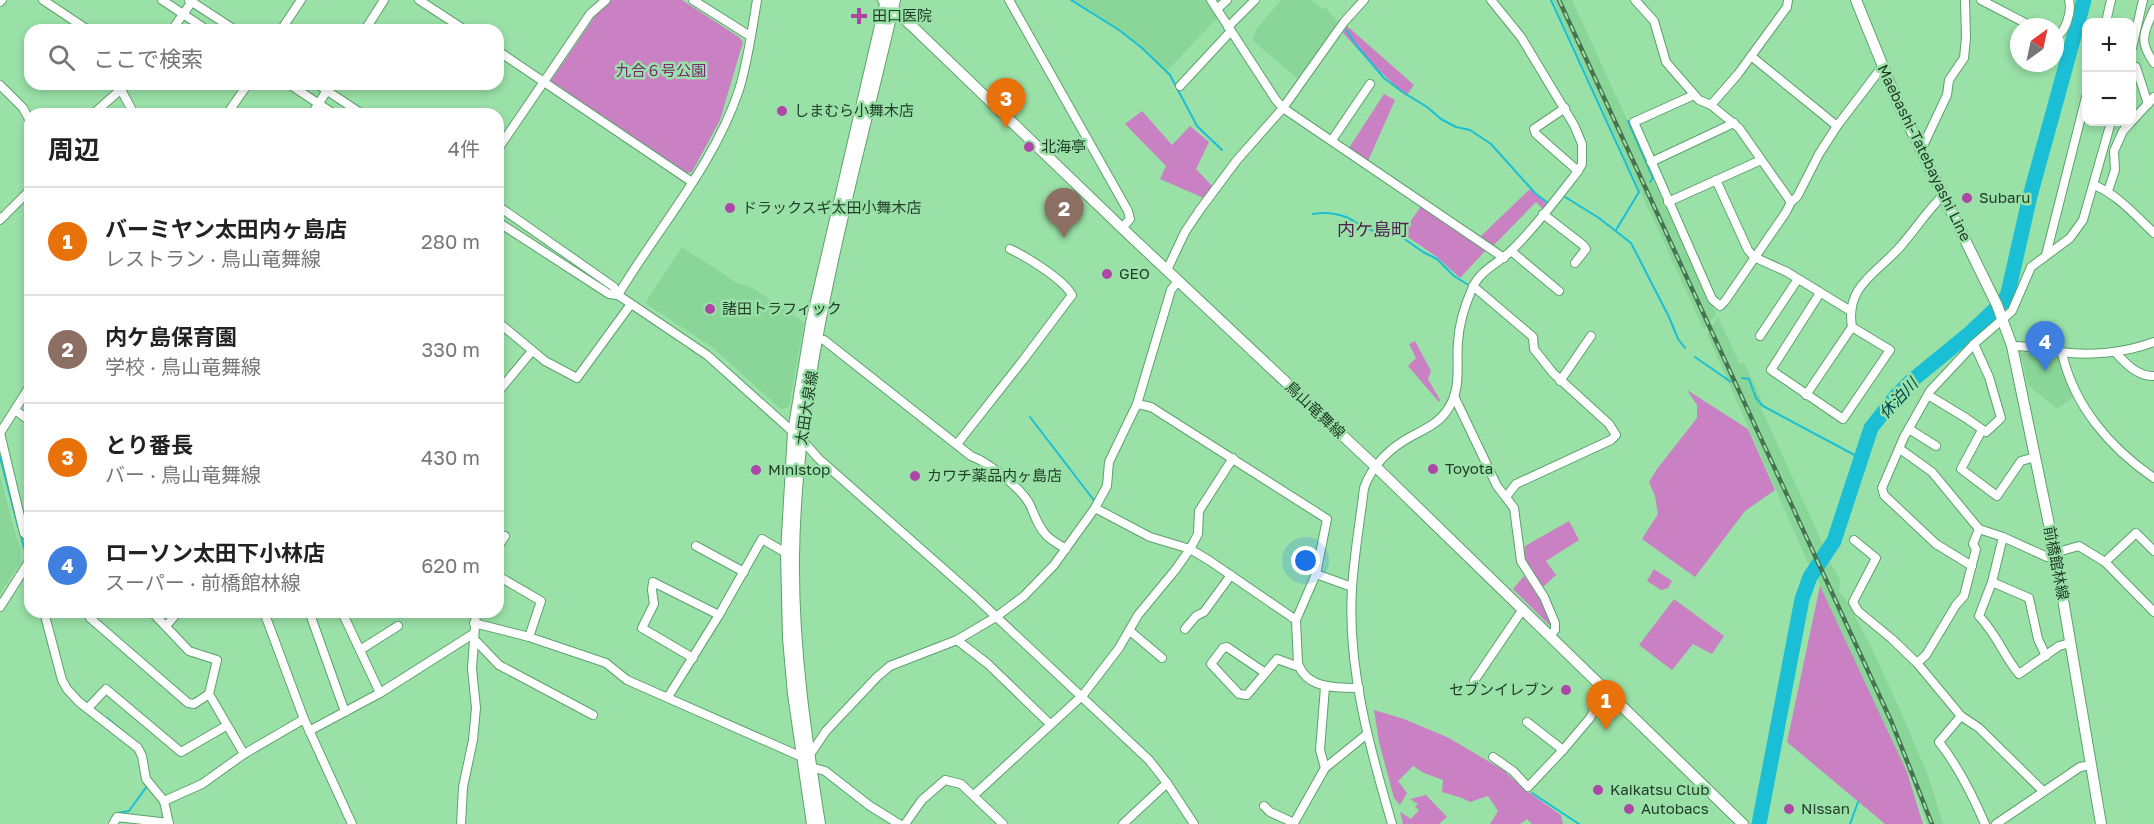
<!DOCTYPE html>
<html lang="ja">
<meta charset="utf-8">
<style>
body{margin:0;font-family:"Golos Text","Noto Sans JP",sans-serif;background:#f2f2f2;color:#222}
.controls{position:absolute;right:18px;top:18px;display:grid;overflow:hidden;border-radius:12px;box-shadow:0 3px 9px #0003}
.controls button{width:54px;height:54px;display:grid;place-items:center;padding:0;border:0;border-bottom:2px solid #e0e0e0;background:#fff;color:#222;font:30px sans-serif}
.compass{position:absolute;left:2010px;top:18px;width:54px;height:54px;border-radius:50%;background:#fff;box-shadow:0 3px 9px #0003;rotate:33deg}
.you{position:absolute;left:1306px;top:561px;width:21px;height:21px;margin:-15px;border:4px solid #fff;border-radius:50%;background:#1a73e8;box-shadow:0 0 0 9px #1a73e833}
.badge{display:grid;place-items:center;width:39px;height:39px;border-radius:50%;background:#1a73e8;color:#fff;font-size:20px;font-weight:700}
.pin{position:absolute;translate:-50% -50px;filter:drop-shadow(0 2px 3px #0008)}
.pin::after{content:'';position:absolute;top:32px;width:21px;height:18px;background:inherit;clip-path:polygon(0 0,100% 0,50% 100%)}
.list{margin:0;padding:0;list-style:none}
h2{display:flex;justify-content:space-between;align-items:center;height:78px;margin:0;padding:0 24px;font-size:26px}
h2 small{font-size:20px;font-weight:400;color:#767676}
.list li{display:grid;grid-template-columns:39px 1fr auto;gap:18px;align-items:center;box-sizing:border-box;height:108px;padding:0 24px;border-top:2px solid #e0e0e0}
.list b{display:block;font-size:22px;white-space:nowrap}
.list p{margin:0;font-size:20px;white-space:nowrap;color:#767676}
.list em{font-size:20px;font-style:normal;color:#767676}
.icon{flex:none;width:33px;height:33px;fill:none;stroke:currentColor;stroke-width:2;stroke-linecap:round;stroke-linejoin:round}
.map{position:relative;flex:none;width:2154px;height:824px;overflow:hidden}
.search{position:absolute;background:#fff;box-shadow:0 3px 9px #0003;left:24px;top:24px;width:480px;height:66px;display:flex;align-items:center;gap:15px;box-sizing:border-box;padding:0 21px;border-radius:18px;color:#767676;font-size:22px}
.panel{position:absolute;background:#fff;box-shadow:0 3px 9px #0003;left:24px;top:108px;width:480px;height:510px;border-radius:18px}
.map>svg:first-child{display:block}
.built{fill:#8ad699}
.green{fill:#c981c3}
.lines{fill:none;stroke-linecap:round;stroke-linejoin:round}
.stream{stroke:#1bbfd5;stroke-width:2}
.river{stroke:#1bbfd5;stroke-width:15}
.minor-casing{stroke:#5ca16c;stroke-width:10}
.major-casing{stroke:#5ca16c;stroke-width:12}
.minor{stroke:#fff;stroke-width:8}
.major{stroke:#fff;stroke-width:10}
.rail-casing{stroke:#477251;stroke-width:4.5}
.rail{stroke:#9ae1a8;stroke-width:2;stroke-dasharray:7;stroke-linecap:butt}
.poi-dot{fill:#ae46a8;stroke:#9ae1a8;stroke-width:2}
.labels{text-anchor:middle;stroke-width:5;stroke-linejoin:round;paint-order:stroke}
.poi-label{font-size:15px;fill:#213e28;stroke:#9ae1a8;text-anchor:start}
.park-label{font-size:15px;fill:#7b2577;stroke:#9ae1a8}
.street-label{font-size:15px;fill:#213e28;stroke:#9ae1a8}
.water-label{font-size:16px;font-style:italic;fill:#00434d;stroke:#9ae1a8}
.quarter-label{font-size:18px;fill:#511e4e;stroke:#9ae1a8}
</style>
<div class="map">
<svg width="2154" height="824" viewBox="0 0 2154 824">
<rect width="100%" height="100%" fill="#9ae1a8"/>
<g class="built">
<path d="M1073 0H1207L1218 17 1167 71 1145 49 1116 27Z"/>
<path d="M1281 0H1311L1323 9 1325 7 1337 21V26L1298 79 1252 40 1256 34 1254 32Z"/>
<path d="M1553 0H1572L1716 314 1704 330Z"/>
<path d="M682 247 737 283 751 287 804 322 789 407 781 409 712 347 645 303Z"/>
<path d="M1718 317 1740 364 1744 362 1761 399V408L1825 549 1813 566 1810 567 1707 334Z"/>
<path d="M2020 352 2061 358 2075 396 2057 409 2028 385Z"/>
<path d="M0 476 20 550V563L0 594Z"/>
<path d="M1828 558 1840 580 1839 592 1846 599 1874 653 1903 717 1929 778 1943 824H1927L1912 782 1819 584 1818 575Z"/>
</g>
<g class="green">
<path d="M606 0H682L739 37 743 42 720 120 692 172 686 173 550 82Z"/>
<path d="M1347 26 1414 85 1406 96 1365 57 1343 33Z"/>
<path d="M1384 94 1395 100 1368 161 1349 148Z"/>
<path d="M1142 111 1172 145 1190 126 1209 142 1196 169 1214 188 1206 199 1160 179 1166 166 1125 124Z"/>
<path d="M1530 189 1547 204 1543 209 1536 202 1493 246 1481 236Z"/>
<path d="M1422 205 1487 249 1460 278 1437 257 1402 233Z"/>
<path d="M1415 341 1431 371 1428 379 1440 400 1439 402 1408 366 1416 358 1409 344Z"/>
<path d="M1687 390 1748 429 1775 490 1745 511 1695 577 1642 539 1658 514 1655 496 1649 482 1657 469 1697 418V405Z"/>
<path d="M1569 521 1579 540 1546 561 1556 575 1542 588C1533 574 1522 563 1525 546Z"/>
<path d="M1654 569 1672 581 1668 588 1661 590 1647 581Z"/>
<path d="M1524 576 1542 600 1551 627 1513 589Z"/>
<path d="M1820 586 1907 772 1923 824H1885L1787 742Z"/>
<path d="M1674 599 1724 636 1712 654 1693 644 1672 670 1639 645Z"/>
<path d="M1374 710 1404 719 1449 738 1503 770 1524 789 1561 815 1563 824H1532L1527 819 1520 824H1490L1498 811 1488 796 1470 802 1462 798 1442 792 1443 780 1424 773 1413 766 1398 781 1407 793 1400 805 1394 798 1379 742Z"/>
<path d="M1426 795 1447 817 1439 824H1403L1400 812 1411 819 1419 810 1415 807 1418 804 1410 799Z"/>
</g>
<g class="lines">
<g class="stream">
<path d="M1071 0 1119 30 1142 48 1170 75 1197 126 1222 150"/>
<path d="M1551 0 1639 192 1616 230"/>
<path d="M1346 30 1356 45 1384 78 1401 91 1427 107 1441 119 1456 127 1470 130 1491 144 1535 193 1548 203"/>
<path d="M1628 121 1653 178 1650 182"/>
<path d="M1562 195 1599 218 1631 243 1669 317 1678 339 1685 348"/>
<path d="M1313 214C1324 212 1335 213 1346 217 1360 223 1373 238 1389 228L1423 252 1437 259 1454 276 1470 286"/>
<path d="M1695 357 1731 382"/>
<path d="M1742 378 1749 379 1756 398 1763 406 1862 459"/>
<path d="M1030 417 1096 503"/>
<path d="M0 457 18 527"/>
<path d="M20 532 27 559"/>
<path d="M29 567 30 574"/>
<path d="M40 612 57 675"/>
<path d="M107 718 130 737"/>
<path d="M1532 793 1579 824"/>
<path d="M118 813 129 811 147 786"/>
<path d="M1850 824 1858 802"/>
</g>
<path class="river" d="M1759 824 1802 599 1810 577 1834 541 1871 428 1896 396 1910 382 1970 333 2005 300 2008 293 2030 196 2084 0"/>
<g class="minor-casing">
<g id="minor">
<path d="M43 0 88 30"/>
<path d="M162 0 207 30"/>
<path d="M189 0 235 30"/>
<path d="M419 0 465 30"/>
<path d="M693 0 750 36"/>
<path d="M1009 0 1128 211 1130 219 1122 228"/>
<path d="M1211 0 1276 100 1283 108 1504 258"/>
<path d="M1635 0 1654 21 1666 62 1699 100 1711 105 1739 128 1791 202"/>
<path d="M1981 0 2033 27"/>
<path d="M0 2 2 0"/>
<path d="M1217 9 1227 0"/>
<path d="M2154 9C2144 33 2138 40 2154 63"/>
<path d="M2106 22 2111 0"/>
<path d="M1228 27 1255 0"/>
<path d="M172 30 193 0"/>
<path d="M281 30 301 0"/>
<path d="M365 30 384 0"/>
<path d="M2055 36C2066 34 2072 10 2069 0"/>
<path d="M2132 48 2143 0"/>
<path d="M498 51 692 182"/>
<path d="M1751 56 1837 126"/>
<path d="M2132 65 2136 67 2148 104"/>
<path d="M118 84 134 114"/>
<path d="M289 84 334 114"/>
<path d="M317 84 362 114"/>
<path d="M0 85 23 108 30 121"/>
<path d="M1180 86 1231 31"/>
<path d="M1694 95 1634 122 1712 299 1720 306 1725 301 1786 212 1791 202 1797 197 1819 154 1837 126 1882 67"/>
<path d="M1711 105 1738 74 1787 7 1788 0"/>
<path d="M1565 108 1534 129 1536 134 1578 171"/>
<path d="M93 114 127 84"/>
<path d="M227 114 248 84"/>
<path d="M312 114 331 84"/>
<path d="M2132 121 2154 97"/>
<path d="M1332 140 1370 84"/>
<path d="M498 149 590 14 606 0"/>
<path d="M1921 150 1947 95 1949 80 1964 58 1966 37 1965 0"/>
<path d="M1651 162 1734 123"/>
<path d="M1716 180 1748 250 1754 257 1787 272 1849 310"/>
<path d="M2094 185C2118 195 2135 215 2154 233"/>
<path d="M2108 191 2115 170 2114 151 2123 131 2131 122"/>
<path d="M1668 202 1761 160"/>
<path d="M498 206 614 287 618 295"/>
<path d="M1543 214 1583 245 1586 249 1575 263"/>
<path d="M0 220 30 190"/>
<path d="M498 222 609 294 618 295 707 355 802 440 819 459 972 594 1149 760 1167 783 1194 824"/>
<path d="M1511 251 1559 291"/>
<path d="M2046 255 2086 97"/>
<path d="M1167 270 1185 232 1199 211 1237 160 1283 108 1344 22 1364 0"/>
<path d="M1473 286 1533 337 1534 349 1553 373 1609 424 1616 435 1611 440 1516 484 1506 497"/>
<path d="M1820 293 1771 370 1843 419 1890 350 1852 327C1845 286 1877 273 1899 248 1915 230 1927 211 1944 194"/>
<path d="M618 295C658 228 714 165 739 90 748 61 752 30 757 0"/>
<path d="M498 322 545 361 577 378 631 304"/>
<path d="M1760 336 1798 279"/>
<path d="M813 337 824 340 971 456C988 462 1024 490 1031 507 1035 517 1039 528 1047 536 1052 541 1060 545 1066 549"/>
<path d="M2012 346C2028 345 2044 350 2060 352 2090 356 2125 353 2154 342"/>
<path d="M2115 352C2125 363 2138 377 2154 376"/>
<path d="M2062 353C2074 406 2110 448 2154 478"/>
<path d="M1560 381 1591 336"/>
<path d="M498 392 532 351"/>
<path d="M1806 395 1852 327"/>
<path d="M1928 395 1966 418 1986 432 2001 418 1989 377 1974 344"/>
<path d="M1454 396 1497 486 1514 508 1521 561 1544 597 1555 623V630L1550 636"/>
<path d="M1137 404 1151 407 1327 519 1316 574 1352 587"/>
<path d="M15 410 30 421"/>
<path d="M1909 429 1936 446"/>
<path d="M1982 430 1961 469 1997 496 2021 461 2035 457"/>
<path d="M0 433 24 533 30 539"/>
<path d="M0 433 30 386"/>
<path d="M957 444 1024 359 1072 295C1063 279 1027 257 1010 249"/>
<path d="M1900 449 1932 472 1979 529 2003 537 2047 557 2056 558"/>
<path d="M1095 508 1150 537 1190 549 1210 561 1296 620 1298 663C1306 689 1337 688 1359 688"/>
<path d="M2003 537 1992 582 1979 616C1998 636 2003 655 2019 674L2059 646 2070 643"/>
<path d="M1854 540 1876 558 1853 602 1858 611 1892 639 1917 663 1961 716 1979 728 2043 791"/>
<path d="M696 546 744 572"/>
<path d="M498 547 505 536"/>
<path d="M2154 551 2136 533 2105 562 2154 612"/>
<path d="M2054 553 2079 546 2105 562"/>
<path d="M1972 566 1936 544 1884 495 1882 488 1904 437 1930 391 1974 344 2012 311 2031 267 2070 238 2083 220 2111 122"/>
<path d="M498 576 541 601 529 637"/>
<path d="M1992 582 2029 598 2038 639 2046 656"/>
<path d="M0 607 30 560"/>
<path d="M44 612 62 680 67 689 79 702 138 748 142 756 146 779 164 801 169 824"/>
<path d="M88 612 90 618 188 703 194 704 209 694"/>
<path d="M152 612 189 651 217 660 209 694 244 754"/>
<path d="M264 612 304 719 352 824"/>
<path d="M315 612 310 614 345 712"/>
<path d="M342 612 380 693"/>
<path d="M1296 620 1316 574"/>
<path d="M474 623 529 637 606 663 627 680 802 757"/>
<path d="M166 626 178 612"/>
<path d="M1185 629 1196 616 1204 612 1231 575"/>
<path d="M1130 631 1162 658"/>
<path d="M474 639 499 665 593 715"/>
<path d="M957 640 988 664 1050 724"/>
<path d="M360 650 398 626"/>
<path d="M693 658 642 628 654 604 652 590 653 582 719 615"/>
<path d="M1917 663 1926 655 1956 605 1964 596 1976 549 1973 544 1979 529"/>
<path d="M1264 672 1227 647 1223 648 1211 664 1239 694 1247 695 1277 659 1299 667"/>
<path d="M1474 681 1523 609"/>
<path d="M1325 687 1320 750 1325 768 1367 734"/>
<path d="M668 697 719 615 762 539 786 553"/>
<path d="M88 708 106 689 181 752 226 726"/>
<path d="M1961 716 1939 742C1958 766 1973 796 1985 824"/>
<path d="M1527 722 1563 750 1590 718 1605 689"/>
<path d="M309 731 380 693 473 634"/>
<path d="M809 756 826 731 877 677 890 666 957 640 996 617 1024 596 1054 565 1095 508 1107 486 1109 462 1137 404 1171 290 1178 281"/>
<path d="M1493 757 1513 771 1528 787 1563 750"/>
<path d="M811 767 825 771 870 806 899 824"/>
<path d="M974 795 1083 695 1119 648 1138 615 1176 569 1190 549 1198 534 1199 511 1233 458"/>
<path d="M164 801 202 784 244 754 304 719"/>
<path d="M1264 806 1270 812 1294 823 1325 768"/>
<path d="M113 824 117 817 169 823"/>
<path d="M461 824 463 787 473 740 476 708 472 669 476 612"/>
<path d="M905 824 922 800 945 780 961 784 1003 824"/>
<path d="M1123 824 1167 783"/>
<path d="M1392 824C1370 749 1347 668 1352 589 1354 555 1360 522 1364 488 1372 465 1391 447 1412 436 1427 428 1439 423 1448 409 1462 388 1456 365 1458 342 1459 325 1465 305 1472 289 1480 269 1500 263 1514 248 1537 225 1558 197 1578 171L1582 164V144L1574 125 1521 37 1491 0"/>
<path d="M1996 824 2080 767 2091 765"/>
</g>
</g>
<g class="major-casing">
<g id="major">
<path d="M883 0 912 26 1122 228 1375 466 1743 824"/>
<path d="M1856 0 1897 101 1997 305 2012 346 2056 558 2101 824"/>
<path d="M812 824 793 694 788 638 786 553 793 432 811 323 886 0"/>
<path d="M820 824C806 736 793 647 794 558 796 368 853 183 895 0"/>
</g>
</g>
<use href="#minor" class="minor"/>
<use href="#major" class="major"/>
<g class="rail-casing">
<path id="rail" d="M1559 0 1892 723 1932 824"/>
</g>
<use href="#rail" class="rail"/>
</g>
<g class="poi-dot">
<path d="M856 7h6v6h6v6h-6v6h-6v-6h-6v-6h6z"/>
<circle cx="782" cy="111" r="6"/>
<circle cx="1029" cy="147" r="6"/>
<circle cx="1967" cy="198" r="6"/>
<circle cx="730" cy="208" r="6"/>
<circle cx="1107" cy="274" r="6"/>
<circle cx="710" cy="309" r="6"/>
<circle cx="1433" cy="469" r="6"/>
<circle cx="756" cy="470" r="6"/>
<circle cx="915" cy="476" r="6"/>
<circle cx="1566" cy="690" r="6"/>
<circle cx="1598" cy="790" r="6"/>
<circle cx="1629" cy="809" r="6"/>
<circle cx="1789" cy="809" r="6"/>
</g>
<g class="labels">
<g class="poi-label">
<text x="872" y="21">田口医院</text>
<text x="794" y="116">しまむら小舞木店</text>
<text x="1041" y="152">北海亭</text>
<text x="1979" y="203">Subaru</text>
<text x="742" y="213">ドラックスギ太田小舞木店</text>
<text x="1119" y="279">GEO</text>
<text x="722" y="314">諸田トラフィック</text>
<text x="1445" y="474">Toyota</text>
<text x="768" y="475">Ministop</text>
<text x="927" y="481">カワチ薬品内ヶ島店</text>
<text x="1554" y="695" text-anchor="end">セブンイレブン</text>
<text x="1610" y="795">Kaikatsu Club</text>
<text x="1641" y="814">Autobacs</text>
<text x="1801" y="814">Nissan</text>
</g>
<g class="park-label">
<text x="661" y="76">九合６号公園</text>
</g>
<g class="street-label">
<text transform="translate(1924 153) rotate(64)" y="5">Maebashi-Tatebayashi Line</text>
<text transform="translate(807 408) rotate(-81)" y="5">太田大泉線</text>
<text transform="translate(1315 410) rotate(43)" y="5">鳥山竜舞線</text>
<text transform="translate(2056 563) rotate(79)" y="5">前橋館林線</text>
</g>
<g class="water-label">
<text transform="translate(1898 398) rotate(-47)" y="6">休泊川</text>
</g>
<g class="quarter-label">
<text x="1373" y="236">内ケ島町</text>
</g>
</g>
</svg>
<div class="controls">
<button>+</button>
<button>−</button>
</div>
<svg class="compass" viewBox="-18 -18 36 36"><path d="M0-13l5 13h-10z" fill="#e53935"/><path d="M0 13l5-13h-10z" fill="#767676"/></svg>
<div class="you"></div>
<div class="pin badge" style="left:1606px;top:730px;background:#e8710a">1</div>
<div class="pin badge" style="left:1064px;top:238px;background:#8d6e63">2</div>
<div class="pin badge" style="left:1006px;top:128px;background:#e8710a">3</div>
<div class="pin badge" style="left:2045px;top:371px;background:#3f7fe0">4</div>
<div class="search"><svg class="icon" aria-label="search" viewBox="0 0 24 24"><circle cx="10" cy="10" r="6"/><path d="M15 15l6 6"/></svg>ここで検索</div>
<section class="panel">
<h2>周辺<small>4件</small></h2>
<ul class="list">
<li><span class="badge" style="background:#e8710a">1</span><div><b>バーミヤン太田内ヶ島店</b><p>レストラン · 鳥山竜舞線</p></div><em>280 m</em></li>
<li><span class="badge" style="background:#8d6e63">2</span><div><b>内ケ島保育園</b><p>学校 · 鳥山竜舞線</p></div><em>330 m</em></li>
<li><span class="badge" style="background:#e8710a">3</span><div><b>とり番長</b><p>バー · 鳥山竜舞線</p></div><em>430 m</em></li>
<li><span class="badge" style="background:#3f7fe0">4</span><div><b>ローソン太田下小林店</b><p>スーパー · 前橋館林線</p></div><em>620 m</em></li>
</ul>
</section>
</div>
